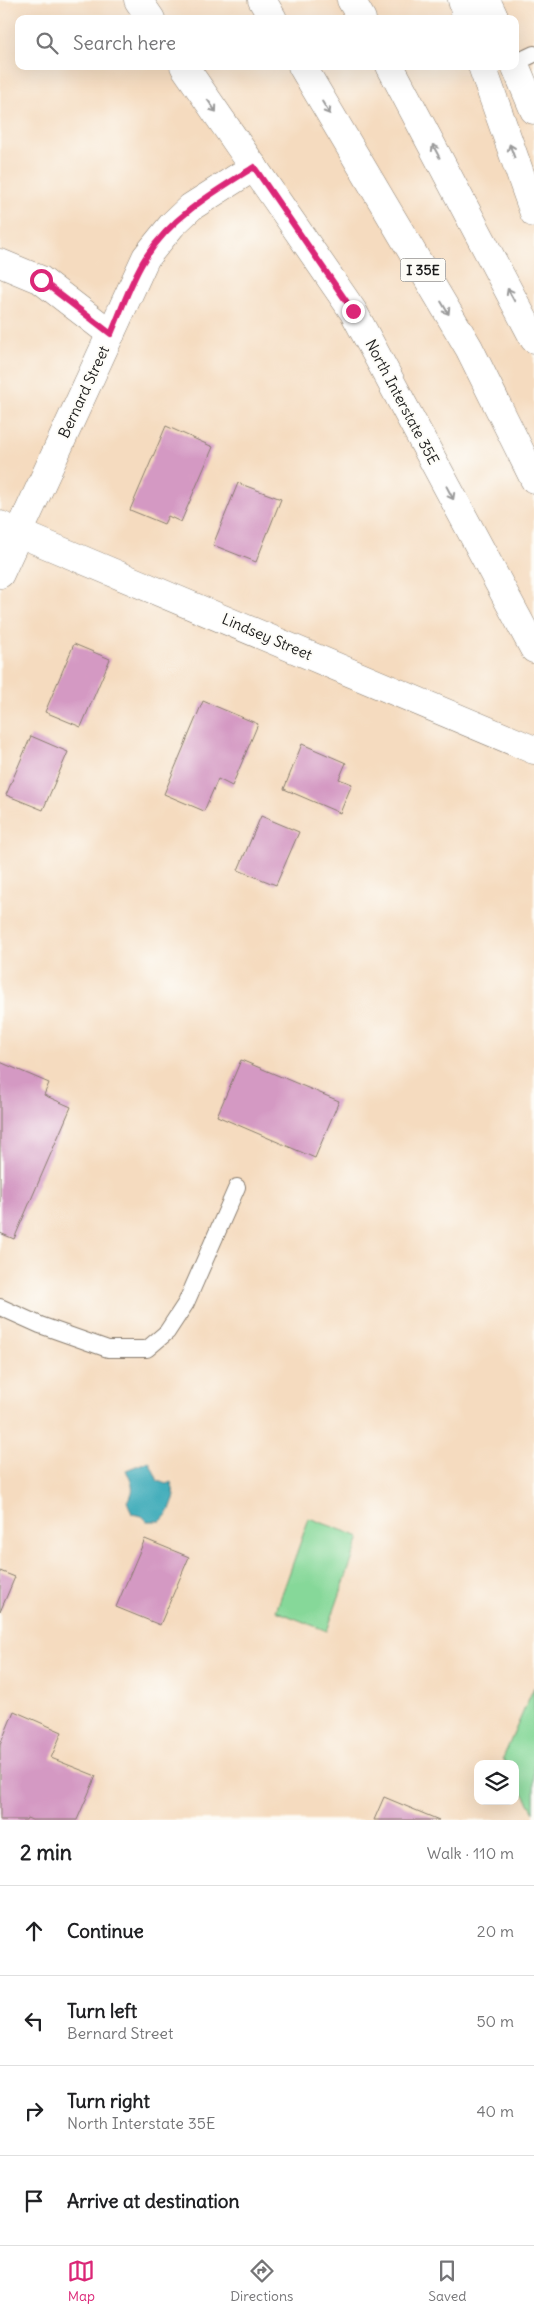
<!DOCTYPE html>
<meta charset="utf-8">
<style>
body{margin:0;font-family:Delius,sans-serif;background:#f2f2f2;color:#202124}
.controls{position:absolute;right:15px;bottom:15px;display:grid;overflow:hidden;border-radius:10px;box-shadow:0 5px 20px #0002}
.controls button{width:45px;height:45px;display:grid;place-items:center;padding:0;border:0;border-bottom:1px solid #e0e0e0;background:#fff;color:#202124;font:25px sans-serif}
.stop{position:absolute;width:15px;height:15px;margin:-11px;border:4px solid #db2777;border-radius:50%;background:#fff}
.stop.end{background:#db2777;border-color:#fff;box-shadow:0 1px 5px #0008}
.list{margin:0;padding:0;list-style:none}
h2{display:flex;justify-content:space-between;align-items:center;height:65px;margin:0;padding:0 20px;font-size:21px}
h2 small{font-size:16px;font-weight:400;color:#757577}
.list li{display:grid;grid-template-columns:32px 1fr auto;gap:15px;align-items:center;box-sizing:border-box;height:90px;padding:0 20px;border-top:1px solid #e0e0e0}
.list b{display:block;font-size:19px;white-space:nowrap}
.list p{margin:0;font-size:16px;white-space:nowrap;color:#757577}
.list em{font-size:16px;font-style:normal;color:#757577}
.icon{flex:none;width:28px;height:28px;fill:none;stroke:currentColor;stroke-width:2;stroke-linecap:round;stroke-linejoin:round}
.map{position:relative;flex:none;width:534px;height:1820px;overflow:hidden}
.search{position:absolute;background:#fff;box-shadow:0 5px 20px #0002;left:15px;right:15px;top:15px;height:55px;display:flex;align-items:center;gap:12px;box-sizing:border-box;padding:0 18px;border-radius:10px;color:#757577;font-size:19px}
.sheet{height:425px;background:#fff}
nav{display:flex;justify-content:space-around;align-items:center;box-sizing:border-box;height:70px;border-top:1px solid #e0e0e0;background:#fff;font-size:14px;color:#757577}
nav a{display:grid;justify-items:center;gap:2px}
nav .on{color:#db2777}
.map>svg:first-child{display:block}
.green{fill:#86d899;stroke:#517a5a}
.water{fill:#3cabb9;stroke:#2c646a}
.building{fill:#d499c3}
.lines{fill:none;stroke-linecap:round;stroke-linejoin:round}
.service-casing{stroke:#887c6e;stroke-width:18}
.minor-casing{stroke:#887c6e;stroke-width:29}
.tertiary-casing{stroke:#887c6e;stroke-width:29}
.secondary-casing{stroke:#887c6e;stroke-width:29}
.motorway-casing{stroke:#887c6e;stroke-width:29}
.service{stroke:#fff;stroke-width:16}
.minor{stroke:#fff;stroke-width:28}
.tertiary{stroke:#fff;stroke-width:28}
.secondary{stroke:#fff;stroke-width:28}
.motorway{stroke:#fff;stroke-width:28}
.oneway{stroke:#999}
.route{stroke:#db2777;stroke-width:6}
.labels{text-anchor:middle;stroke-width:4;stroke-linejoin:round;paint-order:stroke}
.shield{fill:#fdfcf7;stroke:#605f5e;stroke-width:1}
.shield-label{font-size:14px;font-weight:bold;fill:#1c1c1c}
.street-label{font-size:15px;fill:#1c1c1c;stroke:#fdfcf7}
</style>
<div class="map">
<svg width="534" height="1820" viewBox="0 0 534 1820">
<rect width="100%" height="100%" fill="#fdfcf7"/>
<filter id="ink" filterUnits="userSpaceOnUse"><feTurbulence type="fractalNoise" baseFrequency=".02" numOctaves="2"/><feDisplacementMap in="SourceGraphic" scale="10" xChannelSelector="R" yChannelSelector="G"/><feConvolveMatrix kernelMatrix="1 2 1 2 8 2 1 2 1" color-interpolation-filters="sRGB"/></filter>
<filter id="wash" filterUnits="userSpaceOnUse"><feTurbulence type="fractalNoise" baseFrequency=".0096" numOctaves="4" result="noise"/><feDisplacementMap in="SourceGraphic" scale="20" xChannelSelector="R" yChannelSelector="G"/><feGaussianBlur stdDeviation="1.12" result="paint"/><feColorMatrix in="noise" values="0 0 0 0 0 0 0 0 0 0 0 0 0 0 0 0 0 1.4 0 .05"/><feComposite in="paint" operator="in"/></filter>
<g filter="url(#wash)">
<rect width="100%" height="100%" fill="#f5dbbf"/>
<g class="green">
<path d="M309 1518 360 1537 327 1631 276 1611Z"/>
<path d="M534 1687V1812L515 1779V1764H506L503 1758Z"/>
</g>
<path class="water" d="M149 1461 158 1481 166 1484 171 1482 175 1496 169 1512 161 1521H147L142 1516 132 1514 127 1501C137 1490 131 1482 126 1470Z"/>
<g id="blocks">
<g class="building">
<path d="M166 426 213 447 181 522 168 516 164 524 130 510Z"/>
<path d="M238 483 281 499 256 562 213 545Z"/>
<path d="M74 644 110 659 81 727 45 712Z"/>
<path d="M203 701 258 724 232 786 218 779 204 811 164 794Z"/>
<path d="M31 736 68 752 43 810 6 795Z"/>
<path d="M302 744 346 763 339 779 352 784 340 813 284 789Z"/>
<path d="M261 816 299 832 276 885 238 870Z"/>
<path d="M241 1060 339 1101 315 1158 217 1116Z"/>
<path d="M0 1062 49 1083 44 1095 71 1107 14 1239 0 1233Z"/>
<path d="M145 1539 189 1557 160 1625 116 1607Z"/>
<path d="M0 1571 15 1577 0 1612Z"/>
<path d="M14 1711 62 1732 51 1758 96 1776 77 1820H32L27 1818 26 1820H0V1745Z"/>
<path d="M384 1797 439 1820H374Z"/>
</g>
</g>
</g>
<g filter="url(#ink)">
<use href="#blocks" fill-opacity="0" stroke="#887c6e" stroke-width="1"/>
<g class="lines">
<g class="service-casing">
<g id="service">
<path d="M515 63 534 54"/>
<path d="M0 1307 40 1325 108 1349H147L167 1332 186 1303 237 1187"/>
</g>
</g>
<g class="minor-casing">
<g id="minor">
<path d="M0 263 41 280 111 334"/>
<path d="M0 525 534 750"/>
</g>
</g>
<g class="tertiary-casing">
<path id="tertiary" d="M0 574 146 257 172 225 191 207 254 167"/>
</g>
<g class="secondary-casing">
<g id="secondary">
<path d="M138 0 151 19"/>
<path d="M486 0 495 19"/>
<path d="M515 65 534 110"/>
<path d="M184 66 353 311 534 649"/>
</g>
</g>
<g class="motorway-casing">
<g id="motorway">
<path d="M262 0 273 19"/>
<path d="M351 0 362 19"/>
<path d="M462 0 467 19"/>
<path d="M302 66 469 348 534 479"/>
<path d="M390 66 534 339"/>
<path d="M482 66 534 213"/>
</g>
</g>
<use href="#service" class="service"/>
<use href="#minor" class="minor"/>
<use href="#tertiary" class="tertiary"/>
<use href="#secondary" class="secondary"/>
<use href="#motorway" class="motorway"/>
</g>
<defs><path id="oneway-shaft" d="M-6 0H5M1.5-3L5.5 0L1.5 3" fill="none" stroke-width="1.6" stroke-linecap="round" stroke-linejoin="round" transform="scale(1.25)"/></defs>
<g class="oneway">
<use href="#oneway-shaft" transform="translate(212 106) rotate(55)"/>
<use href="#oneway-shaft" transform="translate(326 108) rotate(59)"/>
<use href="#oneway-shaft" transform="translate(436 151) rotate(-118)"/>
<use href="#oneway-shaft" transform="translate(512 151) rotate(-110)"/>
<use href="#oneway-shaft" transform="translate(511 295) rotate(-118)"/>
<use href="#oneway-shaft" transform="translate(445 308) rotate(59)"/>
<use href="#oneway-shaft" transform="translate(450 493) rotate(62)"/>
</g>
</g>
<g class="lines" filter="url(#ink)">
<path class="route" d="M41 280 111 334C122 309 131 280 146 257 172 216 214 192 254 167L353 311"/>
</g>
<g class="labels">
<rect class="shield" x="400.5" y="258.5" width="45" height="23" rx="4"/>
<g class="shield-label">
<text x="423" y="275">I 35E</text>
</g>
<g class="street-label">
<text transform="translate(84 392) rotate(-65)" y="5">Bernard Street</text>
<text transform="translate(402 402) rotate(62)" y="5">North Interstate 35E</text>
<text transform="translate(267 637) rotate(23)" y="5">Lindsey Street</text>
</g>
</g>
</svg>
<div class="controls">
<button><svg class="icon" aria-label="layers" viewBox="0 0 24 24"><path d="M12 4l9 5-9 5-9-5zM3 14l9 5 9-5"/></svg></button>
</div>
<div class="stop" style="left:41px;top:280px"></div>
<div class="stop end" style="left:353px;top:311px"></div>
<div class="search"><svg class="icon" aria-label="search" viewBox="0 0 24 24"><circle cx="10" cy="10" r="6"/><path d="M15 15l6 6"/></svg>Search here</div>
</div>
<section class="sheet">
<h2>2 min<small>Walk · 110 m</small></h2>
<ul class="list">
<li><svg class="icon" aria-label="ahead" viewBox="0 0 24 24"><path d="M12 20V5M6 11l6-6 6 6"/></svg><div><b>Continue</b></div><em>20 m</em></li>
<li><svg class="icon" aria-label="left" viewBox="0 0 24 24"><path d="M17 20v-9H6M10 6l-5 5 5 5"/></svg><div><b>Turn left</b><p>Bernard Street</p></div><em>50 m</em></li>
<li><svg class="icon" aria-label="right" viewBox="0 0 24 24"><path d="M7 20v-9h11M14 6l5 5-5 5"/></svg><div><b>Turn right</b><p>North Interstate 35E</p></div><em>40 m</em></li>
<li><svg class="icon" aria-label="arrive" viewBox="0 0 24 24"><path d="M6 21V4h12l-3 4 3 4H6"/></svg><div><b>Arrive at destination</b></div></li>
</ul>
</section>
<nav>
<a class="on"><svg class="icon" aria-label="map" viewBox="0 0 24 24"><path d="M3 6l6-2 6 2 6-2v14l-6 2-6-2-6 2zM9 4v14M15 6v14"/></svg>Map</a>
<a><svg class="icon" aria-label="directions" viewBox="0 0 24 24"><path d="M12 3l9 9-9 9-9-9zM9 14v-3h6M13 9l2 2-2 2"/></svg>Directions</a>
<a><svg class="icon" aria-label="saved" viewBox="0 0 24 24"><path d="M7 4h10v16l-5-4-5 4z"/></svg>Saved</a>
</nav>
